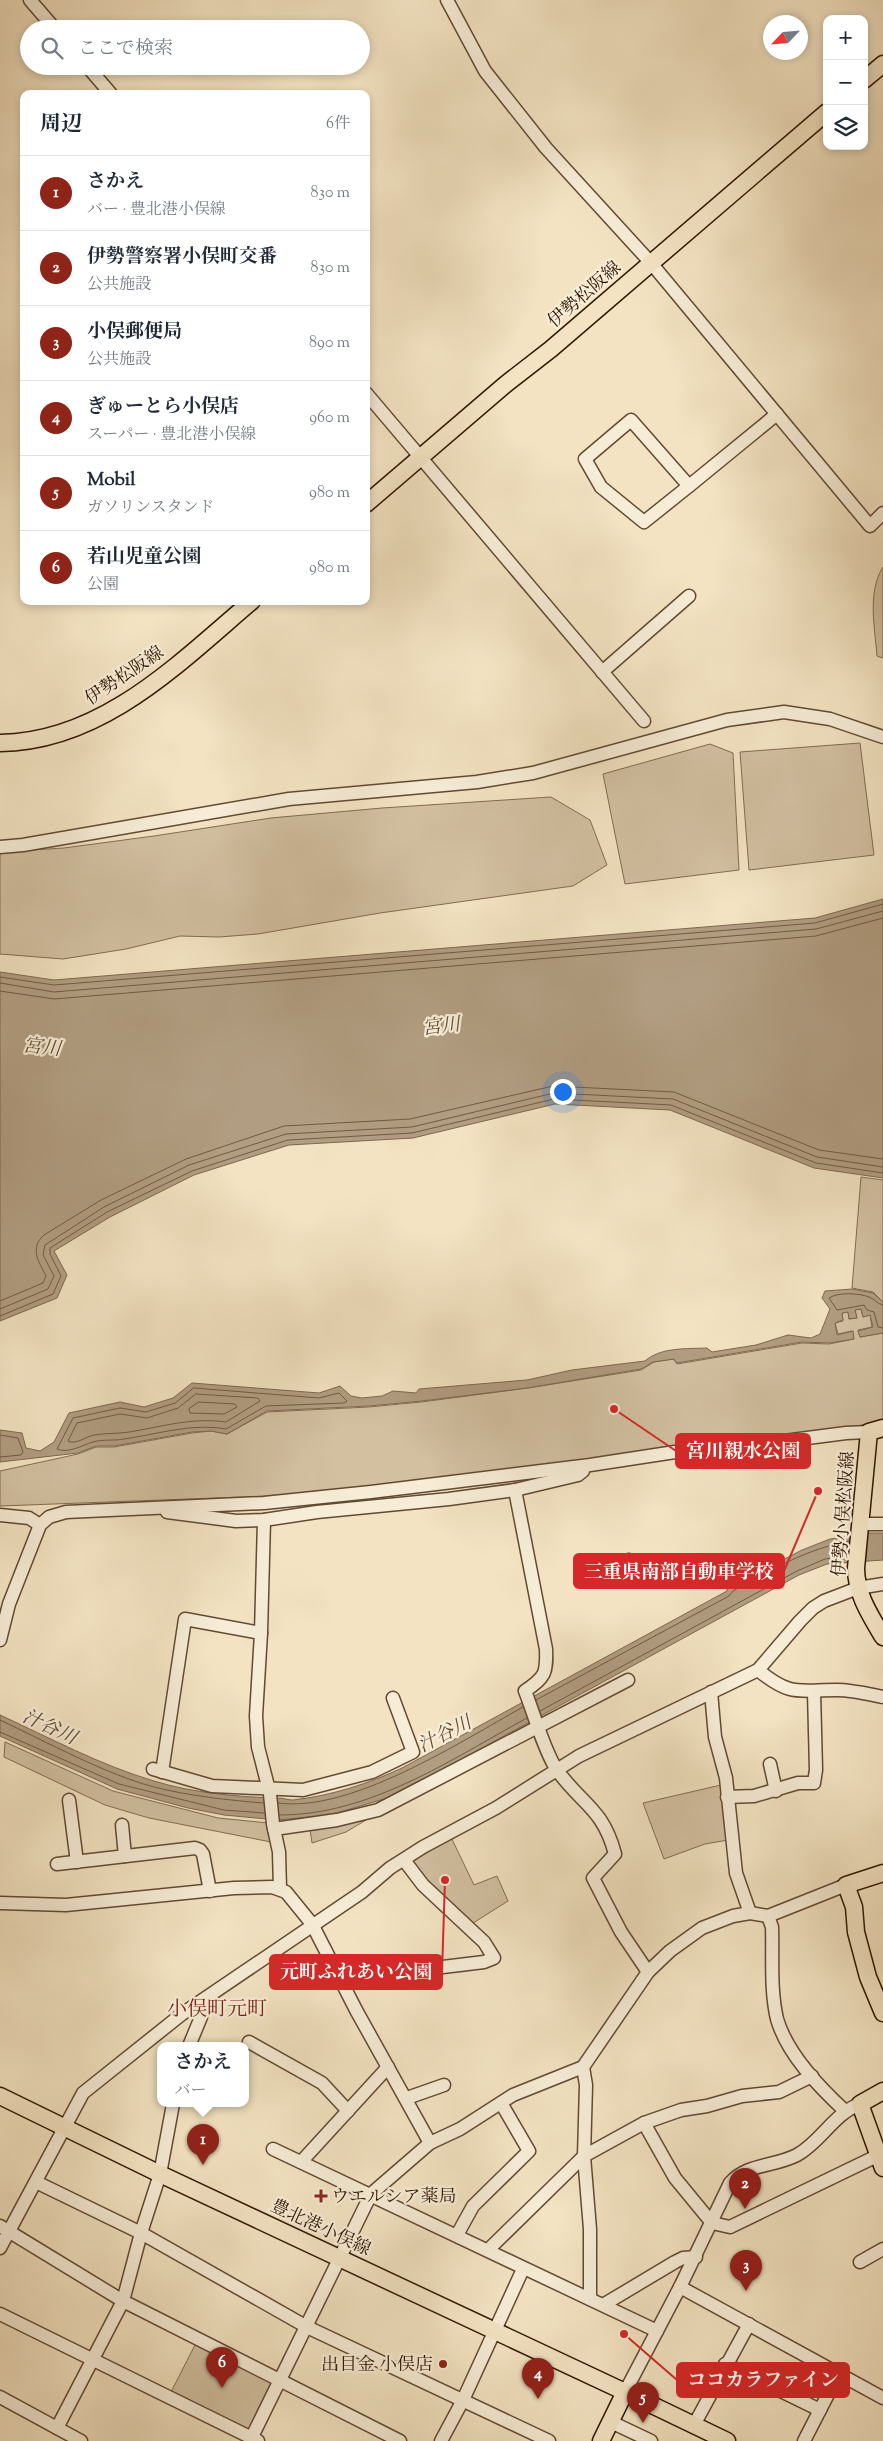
<!DOCTYPE html>
<html lang="ja">
<meta charset="utf-8">
<style>
body{margin:0;font-family:"Sorts Mill Goudy","Noto Serif JP",serif;background:#f2f2f3;color:#1f2937}
.controls{position:absolute;right:15px;top:15px;display:grid;overflow:hidden;border-radius:10px;box-shadow:0 2px 8px #0003}
.controls button{width:45px;height:45px;display:grid;place-items:center;padding:0;border:0;border-bottom:1px solid #e0e1e3;background:#fff;color:#1f2937;font:25px sans-serif}
.compass{position:absolute;left:763px;top:15px;width:45px;height:45px;border-radius:50%;background:#fff;box-shadow:0 2px 8px #0003;rotate:244deg}
.you{position:absolute;left:562px;top:1091px;width:18px;height:18px;margin:-12px;border:4px solid #fff;border-radius:50%;background:#1a73e8;box-shadow:0 0 0 8px #1a73e833}
.badge{display:grid;place-items:center;width:32px;height:32px;border-radius:50%;background:#8f2418;color:#fff;font-size:16px;font-weight:700}
.pin{position:absolute;translate:-50% -41px;filter:drop-shadow(0 1px 2px #0008)}
.pin::after{content:'';position:absolute;top:26px;width:18px;height:15px;background:inherit;clip-path:polygon(0 0,100% 0,50% 100%)}
.popup{position:absolute;left:157px;top:2042px;width:92px;height:65px;box-sizing:border-box;display:grid;place-content:center;border-radius:10px;background:#fff;filter:drop-shadow(0 1px 4px #0005);font-size:16px;white-space:nowrap;color:#747a83}
.popup b{font-size:19px;color:#1f2937}
.popup::after{content:'';position:absolute;left:50%;top:100%;margin-left:-10px;border:10px solid transparent;border-top-color:#fff}
.list{margin:0;padding:0;list-style:none}
h2{display:flex;justify-content:space-between;align-items:center;height:65px;margin:0;padding:0 20px;font-size:21px}
h2 small{font-size:16px;font-weight:400;color:#747a83}
.list li{display:grid;grid-template-columns:32px 1fr auto;gap:15px;align-items:center;box-sizing:border-box;height:75px;padding:0 20px;border-top:1px solid #e0e1e3}
.list b{display:block;font-size:19px;white-space:nowrap}
.list p{margin:0;font-size:16px;white-space:nowrap;color:#747a83}
.list em{font-size:16px;font-style:normal;color:#747a83}
.icon{flex:none;width:28px;height:28px;fill:none;stroke:currentColor;stroke-width:2;stroke-linecap:round;stroke-linejoin:round}
.map{position:relative;flex:none;width:883px;height:2441px;overflow:hidden}
.search{position:absolute;background:#fff;box-shadow:0 2px 8px #0003;left:20px;top:20px;width:350px;height:55px;display:flex;align-items:center;gap:12px;box-sizing:border-box;padding:0 18px;border-radius:28px;color:#747a83;font-size:19px}
.panel{position:absolute;background:#fff;box-shadow:0 2px 8px #0003;left:20px;top:90px;width:350px;height:515px;border-radius:10px}
.map>svg:first-child{display:block}
.green{fill:#d2c0a1;stroke:#826b52}
.water{fill:#b19d81;stroke:#7e674e}
.lines{fill:none;stroke-linecap:round;stroke-linejoin:round}
.shore{stroke:#715a42;stroke-width:1}
.minor-casing{stroke:#624932;stroke-width:15}
.major-casing{stroke:#311602;stroke-width:19}
.minor{stroke:#f7edd7;stroke-width:12}
.major{stroke:#f3e3c2;stroke-width:16}
.poi-dot{fill:#8f2418;stroke:#f7edd7;stroke-width:2}
.labels{text-anchor:middle;stroke-width:4.5;stroke-linejoin:round;paint-order:stroke}
.street-label{font-size:18px;fill:#311602;stroke:#f7edd7}
.poi-label{font-size:18px;fill:#311602;stroke:#f7edd7;text-anchor:start}
.water-label{font-size:19px;font-style:italic;fill:#644c35;stroke:#f7edd7}
.quarter-label{font-size:20px;fill:#7a1f14;stroke:#f7edd7}
.leader{fill:none;stroke:#d62828;stroke-width:2}
.callout-dot{fill:#d62828;stroke:#f7edd7;stroke-width:2}
.callout{fill:#d62828;stroke:#d62828;stroke-width:2}
.callout-label{font-size:19px;text-anchor:middle;font-weight:bold;fill:#fff}
</style>
<div class="map">
<svg width="883" height="2441" viewBox="0 0 883 2441">
<rect width="100%" height="100%" fill="#f3e3c2"/>
<filter id="stains"><feTurbulence type="fractalNoise" baseFrequency=".004" numOctaves="4"/><feColorMatrix values="0 0 0 0 .2 0 0 0 0 .09 0 0 0 0 .02 0 0 0 .5 -.17"/></filter>
<radialGradient id="worn" r=".72"><stop offset=".6" stop-color="#630" stop-opacity="0"/><stop offset="1" stop-color="#630" stop-opacity=".3"/></radialGradient>
<g class="green">
<path d="M883 567V658L877 656C875 629 867 592 883 567Z"/>
<path d="M860 743 874 855 749 870 740 752Z"/>
<path d="M710 744 733 753 739 870 625 884 603 774Z"/>
<path d="M551 797 590 820 607 865 573 886 380 913 258 934 219 937 180 936 126 949 63 959 0 954V852L64 848 154 836 271 818 382 808Z"/>
<path d="M861 1177 883 1180V1302L873 1292 852 1288Z"/>
<path d="M861 1309 863 1317 870 1315 872 1327 858 1330 860 1337 883 1333V1422L590 1465 270 1496 0 1506V1471L78 1454 96 1447H114L192 1433 211 1431 227 1434 267 1412 369 1407 421 1402 528 1388 641 1370 654 1362 673 1359 677 1364 802 1343 829 1344 854 1339 852 1331 838 1334 835 1323 843 1321 842 1313 848 1312 849 1319 857 1318 855 1310Z"/>
<path d="M5 1742 113 1791 218 1818 269 1823 271 1842 149 1818 105 1805 4 1757Z"/>
<path d="M721 1785 728 1840 705 1844 664 1859 643 1803Z"/>
<path d="M371 1817 346 1832 312 1843 310 1829Z"/>
<path d="M449 1833 474 1885 497 1876 508 1901 470 1925 404 1860Z"/>
<path d="M196 2343 271 2381 272 2385 251 2428 248 2430 171 2392Z"/>
</g>
<g class="water">
<path d="M883 899V1178L814 1168 670 1110 555 1104 413 1138 289 1145 194 1175 110 1217 54 1251 67 1275 57 1298 0 1321V972L54 980 815 918Z"/>
<path d="M852 1289 873 1293 883 1302V1333L860 1337 858 1331 873 1327 870 1315 863 1317 861 1309 855 1310 857 1318 849 1319 848 1312 842 1313 843 1320 835 1323 837 1335 853 1331 854 1339 830 1343 802 1342 677 1363 674 1359 653 1362 641 1369 527 1388 422 1401 369 1406 267 1411 227 1434 211 1431 192 1432 114 1446H96L78 1453 0 1462V1430L22 1433 26 1448 40 1451 54 1442 69 1413 120 1402 144 1407 173 1398 192 1383 319 1393 340 1386 351 1396 362 1398 382 1396 393 1391 416 1393 419 1389 527 1380 572 1370 645 1361C661 1347 686 1349 707 1348L712 1352 756 1345 788 1335 811 1338 820 1334 830 1309 822 1298 825 1291Z"/>
<path d="M867 1533H883V1560L827 1564 799 1575 449 1766 384 1799 330 1815 277 1820 224 1815 188 1808 117 1789 0 1736V1715C50 1738 100 1765 154 1781 193 1793 237 1797 278 1798 283 1798 288 1800 293 1800 330 1796 368 1784 402 1768L727 1591V1589L802 1550 830 1539Z"/>
</g>
<g class="lines">
<g class="shore">
<path d="M0 977 54 985 815 923 883 904"/>
<path d="M0 983 54 992 816 929 883 911"/>
<path d="M0 991 54 999 816 936 883 918"/>
<path d="M0 1301 43 1283 46 1276C39 1262 29 1248 44 1235L101 1200 186 1159 284 1126 410 1119 553 1086 674 1092 819 1150 883 1159"/>
<path d="M883 1305C877 1304 875 1299 869 1297 859 1293 838 1292 829 1298L837 1310 864 1305 867 1310 874 1312 878 1327 883 1328"/>
<path d="M0 1309 48 1289 54 1276 43 1255 45 1245 104 1207 189 1165 286 1134 412 1127 554 1093 673 1099 817 1157 883 1167"/>
<path d="M0 1316 53 1294 61 1276 50 1254V1248L107 1212 192 1171 288 1140 412 1133 554 1099 671 1105 816 1163 883 1173"/>
<path d="M194 1388 319 1398 339 1393 347 1401 344 1403 266 1406 226 1429C191 1423 159 1434 124 1439 114 1441 103 1439 93 1442 82 1445 69 1454 57 1449L73 1418 120 1408 146 1412 175 1403Z"/>
<path d="M196 1394 258 1398 260 1401 226 1422C192 1417 161 1427 129 1432 117 1434 105 1433 94 1435 85 1437 76 1445 68 1441L77 1423 120 1414 147 1418 178 1408Z"/>
<path d="M199 1402 235 1404 237 1407 224 1414 190 1413 189 1409Z"/>
<path d="M0 1435 18 1438 23 1452 21 1455 0 1457"/>
<path d="M536 1700 729 1596 733 1591C770 1570 807 1549 849 1541"/>
<path d="M540 1711 797 1571 825 1559 848 1556"/>
<path d="M0 1720C47 1742 105 1774 154 1787 190 1796 227 1800 263 1803"/>
<path d="M0 1732 119 1784 224 1810 264 1813"/>
<path d="M278 1803C351 1813 460 1742 523 1707"/>
<path d="M280 1815C370 1815 450 1760 527 1718"/>
</g>
<g class="minor-casing">
<g id="minor">
<path d="M30 0 55 29"/>
<path d="M447 0 485 71 546 148 651 263 870 526 883 513"/>
<path d="M87 66 111 94"/>
<path d="M366 393 644 721"/>
<path d="M631 420 689 486 644 522 601 487 585 459Z"/>
<path d="M689 486 777 414"/>
<path d="M602 672 689 596"/>
<path d="M0 847 23 845 289 799 477 782 533 773 727 720 784 712 830 719 883 737"/>
<path d="M583 1471 578 1475 515 1490 546 1649C547 1674 545 1677 525 1691 533 1711 545 1753 557 1770 581 1804 603 1808 615 1854L593 1878 621 1932 648 1972"/>
<path d="M167 1512 236 1521 264 1520 317 1512 449 1499 515 1490"/>
<path d="M0 1515 29 1518 40 1525"/>
<path d="M264 1520 261 1633 256 1716 258 1747 270 1794 273 1824 279 1852 280 1889"/>
<path d="M859 1524H883"/>
<path d="M629 1560 630 1567"/>
<path d="M0 1640 9 1604 40 1525 49 1517 66 1512 264 1503 371 1492 590 1465 675 1452 753 1445 846 1433 869 1432"/>
<path d="M758 1670C791 1697 798 1690 837 1690 852 1690 868 1694 883 1697"/>
<path d="M711 1692 715 1737 726 1778 736 1873 750 1913"/>
<path d="M770 1764 776 1791"/>
<path d="M153 1769 212 1786 303 1790 372 1772 413 1752 393 1698"/>
<path d="M162 1772 185 1619 261 1633"/>
<path d="M727 1797 754 1796 798 1783H814L816 1770 814 1692"/>
<path d="M69 1800 77 1862"/>
<path d="M122 1825 125 1856"/>
<path d="M274 1829 337 1820 378 1810 628 1680"/>
<path d="M404 1860 423 1885 484 1942 494 1958 484 1962 418 1970"/>
<path d="M57 1864 195 1848 200 1850 203 1854 210 1891"/>
<path d="M0 1903 66 1905 234 1888 272 1887 286 1892 312 1924 356 2010 430 2143"/>
<path d="M768 1916 772 1927C773 1957 770 1989 777 2019 787 2054 819 2087 845 2111"/>
<path d="M249 2042 322 2083 348 2111"/>
<path d="M189 2046 201 2017 197 2005"/>
<path d="M583 2067 586 2085 584 2156 590 2229V2299"/>
<path d="M407 2098 444 2085"/>
<path d="M644 2123 675 2178 712 2223 730 2227 879 2155"/>
<path d="M273 2149 657 2331"/>
<path d="M301 2162 388 2067"/>
<path d="M36 2182 141 2233 307 2327 549 2441"/>
<path d="M0 2226 123 2301 400 2441"/>
<path d="M457 2235 473 2206 529 2151 501 2103"/>
<path d="M0 2248 83 2093 182 2014 362 1892 390 1868 423 1847 496 1808 579 1756 758 1670 800 1621 813 1608 824 1601 858 1588 883 1584"/>
<path d="M488 2250 584 2156 644 2123 681 2110 707 2106 742 2096 779 2092 812 2076"/>
<path d="M860 2262 883 2249"/>
<path d="M680 2287 883 2398"/>
<path d="M603 2305 675 2262 683 2258 696 2257"/>
<path d="M0 2314 258 2441"/>
<path d="M725 2364 820 2410"/>
<path d="M625 2392 680 2287 730 2183C748 2163 774 2167 797 2155 821 2142 833 2114 860 2104"/>
<path d="M0 2397 81 2441"/>
<path d="M611 2422 651 2441"/>
<path d="M694 2425 749 2324"/>
<path d="M57 2428 123 2301 141 2233 160 2174 173 2104"/>
<path d="M250 2441 371 2194 430 2143 460 2129 513 2095 583 2067 648 1972 670 1951 702 1928 733 1916 750 1913 768 1916 846 1885"/>
<path d="M441 2441 463 2400 523 2269"/>
<path d="M804 2441 839 2373"/>
</g>
</g>
<g class="major-casing">
<g id="major">
<path d="M864 80 883 64"/>
<path d="M366 504 506 384 551 349 827 112"/>
<path d="M0 743C102 742 179 663 252 601"/>
<path d="M883 1428 869 1432 856 1568C856 1594 870 1615 883 1637"/>
<path d="M883 1873 846 1885 854 1907 856 1932 868 1977 883 2013"/>
<path d="M883 2091 860 2104 883 2168"/>
<path d="M0 2096 160 2174 625 2392"/>
<path d="M601 2441 625 2392 727 2441"/>
</g>
</g>
<use href="#minor" class="minor"/>
<use href="#major" class="major"/>
</g>
<g class="poi-dot">
<path d="M318.5 2188.5h5v5h5v5h-5v5h-5v-5h-5v-5h5z"/>
<circle cx="443" cy="2364" r="5"/>
</g>
<g class="labels">
<g class="street-label">
<text transform="translate(584 294) rotate(-41)" y="6">伊勢松阪線</text>
<text transform="translate(124 675) rotate(-34)" y="6">伊勢松阪線</text>
<text transform="translate(843 1514) rotate(-86)" y="6">伊勢小俣松阪線</text>
<text transform="translate(321 2227) rotate(25)" y="6">豊北港小俣線</text>
</g>
<g class="poi-label">
<text x="331" y="2202">ウエルシア薬局</text>
<text x="433" y="2370" text-anchor="end">出目金 小俣店</text>
</g>
<g class="water-label">
<text transform="translate(441 1025) rotate(-7)" y="7">宮川</text>
<text transform="translate(42 1046) rotate(6)" y="7">宮川</text>
<text transform="translate(50 1726) rotate(25)" y="7">汁谷川</text>
<text transform="translate(444 1733) rotate(-27)" y="7">汁谷川</text>
</g>
<g class="quarter-label">
<text x="217" y="2015">小俣町元町</text>
</g>
</g>
<path class="leader" d="M614 1409L676 1451M818 1491L784 1571M445 1880L442 1972M624 2334L677 2380"/>
<g class="callout-dot">
<circle cx="614" cy="1409" r="5"/>
<circle cx="818" cy="1491" r="5"/>
<circle cx="445" cy="1880" r="5"/>
<circle cx="624" cy="2334" r="5"/>
</g>
<g class="callout">
<rect x="676" y="1434" width="134" height="34" rx="5"/>
<rect x="574" y="1554" width="210" height="34" rx="5"/>
<rect x="270" y="1955" width="172" height="34" rx="5"/>
<rect x="677" y="2363" width="172" height="34" rx="5"/>
</g>
<g class="callout-label">
<text x="743" y="1457">宮川親水公園</text>
<text x="679" y="1578">三重県南部自動車学校</text>
<text x="356" y="1978">元町ふれあい公園</text>
<text x="763" y="2386">ココカラファイン</text>
</g>
<rect width="100%" height="100%" filter="url(#stains)"/>
<rect width="100%" height="100%" fill="url(#worn)"/>
</svg>
<div class="controls">
<button>+</button>
<button>−</button>
<button><svg class="icon" aria-label="layers" viewBox="0 0 24 24"><path d="M12 4l9 5-9 5-9-5zM3 14l9 5 9-5"/></svg></button>
</div>
<svg class="compass" viewBox="-18 -18 36 36"><path d="M0-13l5 13h-10z" fill="#e53935"/><path d="M0 13l5-13h-10z" fill="#747a83"/></svg>
<div class="you"></div>
<div class="pin badge" style="left:203px;top:2165px">1</div>
<div class="popup"><b>さかえ</b>バー</div>
<div class="pin badge" style="left:745px;top:2209px">2</div>
<div class="pin badge" style="left:746px;top:2291px">3</div>
<div class="pin badge" style="left:538px;top:2399px">4</div>
<div class="pin badge" style="left:643px;top:2423px">5</div>
<div class="pin badge" style="left:222px;top:2388px">6</div>
<div class="search"><svg class="icon" aria-label="search" viewBox="0 0 24 24"><circle cx="10" cy="10" r="6"/><path d="M15 15l6 6"/></svg>ここで検索</div>
<section class="panel">
<h2>周辺<small>6件</small></h2>
<ul class="list">
<li><span class="badge">1</span><div><b>さかえ</b><p>バー · 豊北港小俣線</p></div><em>830 m</em></li>
<li><span class="badge">2</span><div><b>伊勢警察署小俣町交番</b><p>公共施設</p></div><em>830 m</em></li>
<li><span class="badge">3</span><div><b>小俣郵便局</b><p>公共施設</p></div><em>890 m</em></li>
<li><span class="badge">4</span><div><b>ぎゅーとら小俣店</b><p>スーパー · 豊北港小俣線</p></div><em>960 m</em></li>
<li><span class="badge">5</span><div><b>Mobil</b><p>ガソリンスタンド</p></div><em>980 m</em></li>
<li><span class="badge">6</span><div><b>若山児童公園</b><p>公園</p></div><em>980 m</em></li>
</ul>
</section>
</div>
